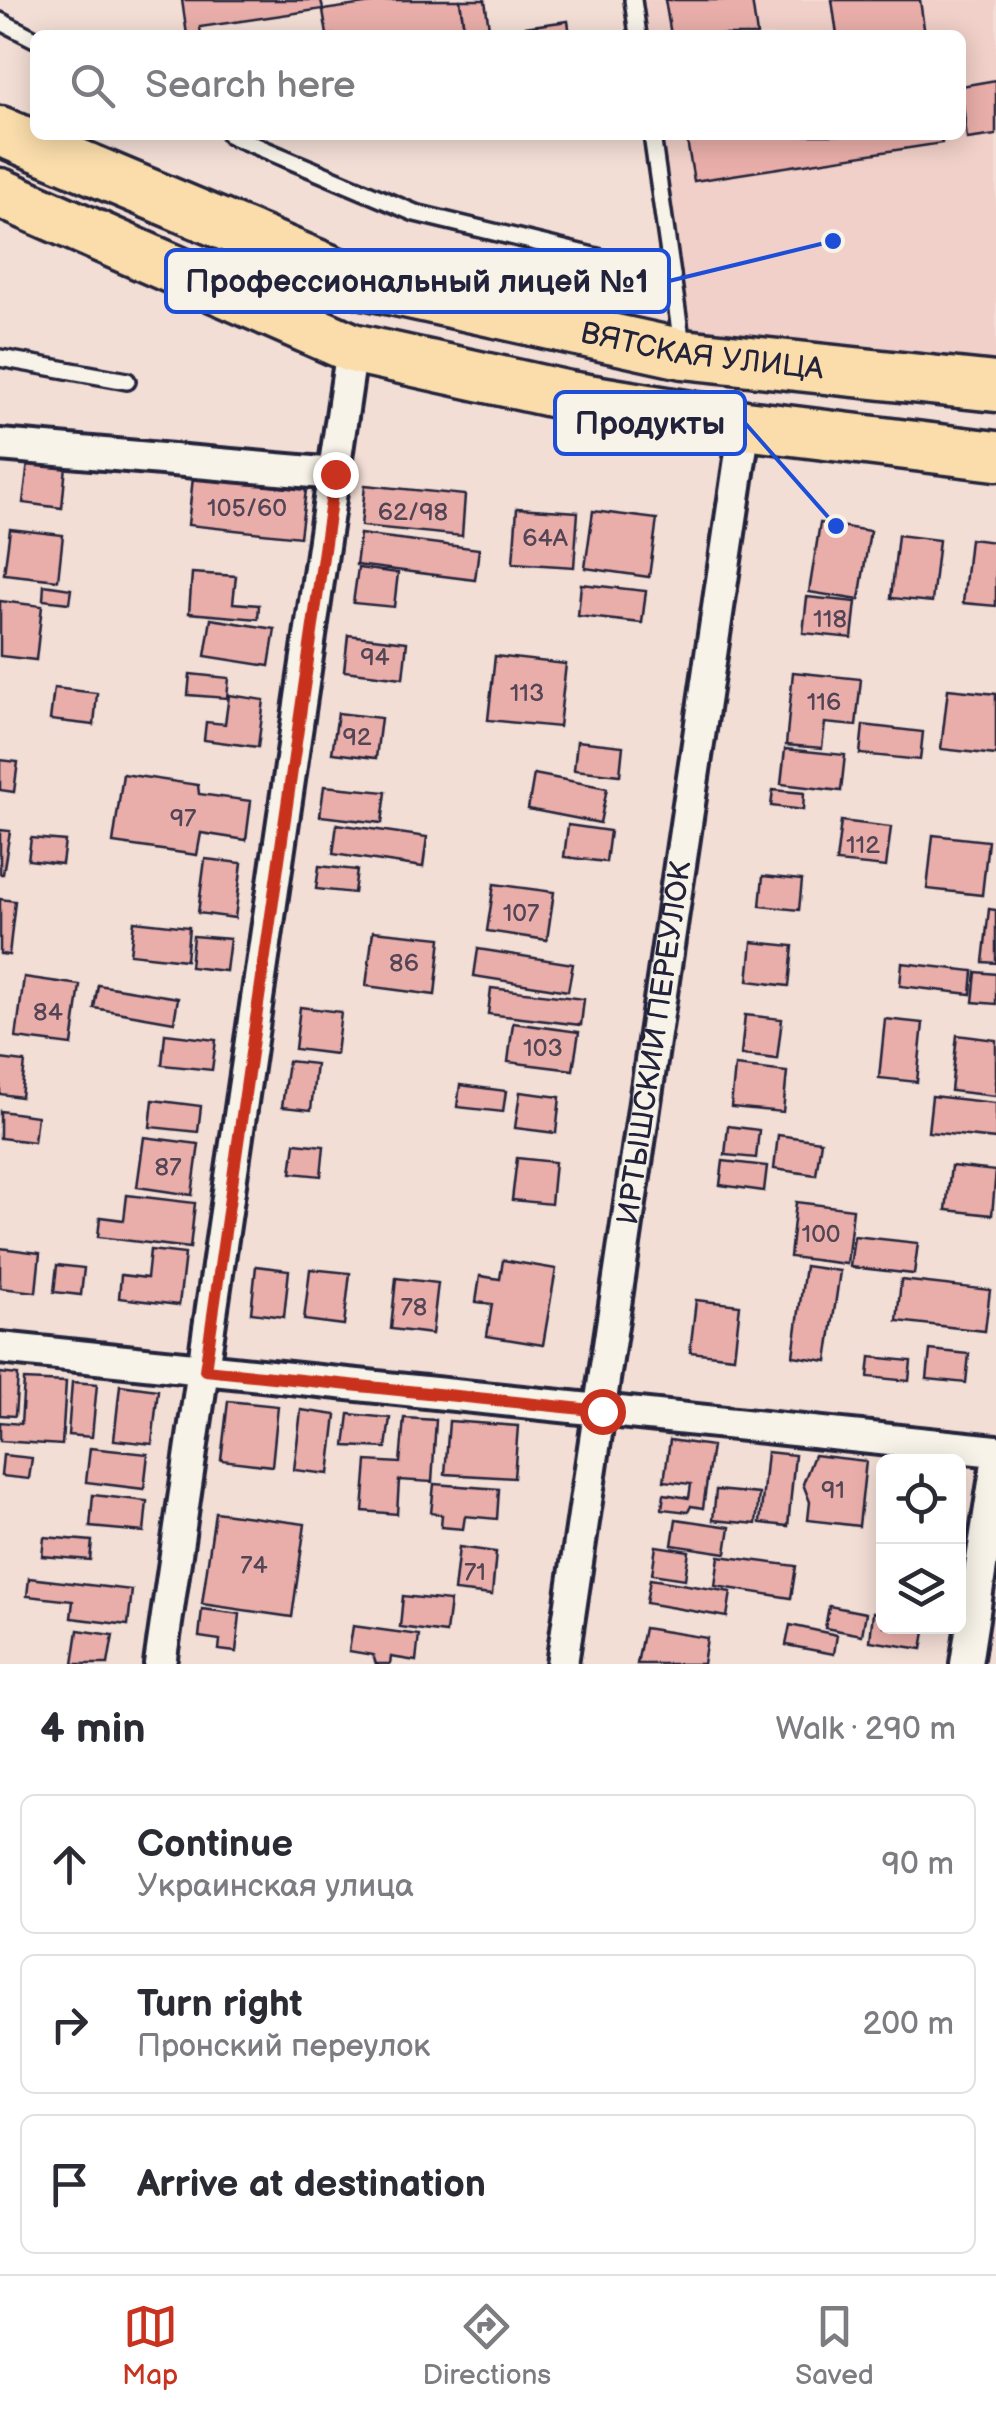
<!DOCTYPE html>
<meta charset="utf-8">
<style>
body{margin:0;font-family:"Balsamiq Sans",sans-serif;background:#f7f7f7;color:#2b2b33}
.controls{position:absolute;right:30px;bottom:30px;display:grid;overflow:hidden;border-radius:15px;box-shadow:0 5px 25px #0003}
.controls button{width:90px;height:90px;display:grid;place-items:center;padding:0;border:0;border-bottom:2px solid #e1e1e2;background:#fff;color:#2b2b33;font:50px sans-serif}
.stop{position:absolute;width:30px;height:30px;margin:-22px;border:8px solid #c8321e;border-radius:50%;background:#fff}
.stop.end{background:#c8321e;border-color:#fff;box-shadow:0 2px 10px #0008}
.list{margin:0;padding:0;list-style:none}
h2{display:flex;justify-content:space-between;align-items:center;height:130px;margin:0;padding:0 40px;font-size:42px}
h2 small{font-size:32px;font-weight:400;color:#7c7c81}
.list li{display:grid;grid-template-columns:65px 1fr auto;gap:30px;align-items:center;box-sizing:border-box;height:140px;margin:0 20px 20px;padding:0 20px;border:2px solid #e1e1e2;border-radius:15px}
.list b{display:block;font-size:38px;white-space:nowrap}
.list p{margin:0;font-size:32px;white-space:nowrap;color:#7c7c81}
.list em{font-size:32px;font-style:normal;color:#7c7c81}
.icon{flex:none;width:55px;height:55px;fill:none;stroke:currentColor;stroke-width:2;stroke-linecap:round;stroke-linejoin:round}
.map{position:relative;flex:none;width:996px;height:1664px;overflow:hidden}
.search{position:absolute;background:#fff;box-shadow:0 5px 25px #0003;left:30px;right:30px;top:30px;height:110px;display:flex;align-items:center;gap:25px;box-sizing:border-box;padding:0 35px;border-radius:15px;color:#7c7c81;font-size:38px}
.sheet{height:610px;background:#fff}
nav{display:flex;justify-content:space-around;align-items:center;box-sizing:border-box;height:140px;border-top:2px solid #e1e1e2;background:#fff;font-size:28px;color:#7c7c81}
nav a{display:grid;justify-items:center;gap:5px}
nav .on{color:#c8321e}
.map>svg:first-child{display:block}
.built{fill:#f0d0c8}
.building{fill:#e9aea9;stroke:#22223b;stroke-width:2.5}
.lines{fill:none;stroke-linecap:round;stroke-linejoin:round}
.lane-casing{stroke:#22223b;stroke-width:22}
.street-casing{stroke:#22223b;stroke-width:38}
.primary-casing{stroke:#22223b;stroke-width:55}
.lane{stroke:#f7f3e8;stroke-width:15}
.street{stroke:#f7f3e8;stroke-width:30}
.primary{stroke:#faddab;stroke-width:48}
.route{stroke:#c8321e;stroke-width:12}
.labels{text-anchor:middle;stroke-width:9;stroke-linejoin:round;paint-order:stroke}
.number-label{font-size:25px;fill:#544556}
.street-label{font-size:30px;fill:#22223b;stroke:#f7f3e8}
.leader{fill:none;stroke:#1d4ed8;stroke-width:4}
.callout-dot{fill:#1d4ed8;stroke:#f7f3e8;stroke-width:4}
.callout{fill:#f7f3e8;stroke:#1d4ed8;stroke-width:4}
.callout-label{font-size:32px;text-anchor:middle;font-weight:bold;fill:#22223b}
</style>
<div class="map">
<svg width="996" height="1664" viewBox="0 0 996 1664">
<rect width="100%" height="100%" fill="#f3ded5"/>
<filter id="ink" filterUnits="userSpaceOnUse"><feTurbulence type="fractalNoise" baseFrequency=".01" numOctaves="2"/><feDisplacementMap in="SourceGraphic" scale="20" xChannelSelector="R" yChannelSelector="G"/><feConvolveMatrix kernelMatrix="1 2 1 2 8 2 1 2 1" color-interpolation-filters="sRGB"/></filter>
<g filter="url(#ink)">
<path class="built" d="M634 0H996V382L685 348 654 135H961V35H639Z"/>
<g class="building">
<path d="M182 0H321L323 9 200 27 201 35H187Z"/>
<path d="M392 0H460L465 35H327L323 10Z"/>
<path d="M460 0H485L490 35H465Z"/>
<path d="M665 0H752L757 35H671Z"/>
<path d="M832 0H920L925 35H837Z"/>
<path d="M568 21 570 35 489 32Z"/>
<path d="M996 80V135L967 139 961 86Z"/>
<path d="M686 135H941L942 143 694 181Z"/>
<path d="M28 462 66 466 62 508 23 503Z"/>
<path d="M193 477 306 490 300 537 188 525Z"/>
<path d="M365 485 465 495 462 536 361 526Z"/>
<path d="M517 508 578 512 574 567 513 563Z"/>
<path d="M593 511 657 519 649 577 585 568Z"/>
<path d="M820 523 870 531 859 600 809 592Z"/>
<path d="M10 529 63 535 58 580 4 574Z"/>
<path d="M360 534 479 549 475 580 356 565Z"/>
<path d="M898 535 939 540 932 602 891 598Z"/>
<path d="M970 539 996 542V606L963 603Z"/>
<path d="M358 568 398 573 394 607 353 603Z"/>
<path d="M192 573 236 576 233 603 259 605 258 619 189 613Z"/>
<path d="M581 584 646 591 642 623 578 616Z"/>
<path d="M44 585 71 589 69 603 43 600Z"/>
<path d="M807 597 856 602 852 638 803 633Z"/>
<path d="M0 601 42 606 36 660 0 656Z"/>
<path d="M211 619 275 629 269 666 205 656Z"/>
<path d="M348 635 407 642 403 678 344 671Z"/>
<path d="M495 656 566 664 559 727 488 720Z"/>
<path d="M793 672 861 679 856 726 825 723 822 748 786 745Z"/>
<path d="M190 674 229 678 227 698 188 695Z"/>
<path d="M54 688 97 693 94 725 50 720Z"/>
<path d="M948 689 996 694V755L941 749Z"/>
<path d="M229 695 264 700 258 747 204 740 206 722 225 724Z"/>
<path d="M338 713 381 718 376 758 332 753Z"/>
<path d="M863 725 923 732 920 760 860 754Z"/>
<path d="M577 741 623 746 620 775 574 770Z"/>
<path d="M785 749 845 755 841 791 781 784Z"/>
<path d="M0 760 18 762 14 792 0 790Z"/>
<path d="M123 774 198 785 199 794 251 801 246 840 201 833 197 855 113 843Z"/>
<path d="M534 774 607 788 600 823 528 809Z"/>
<path d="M324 786 386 792 382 823 320 816Z"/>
<path d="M773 790 804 793 803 810 771 806Z"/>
<path d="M841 821 891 827 886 867 836 862Z"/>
<path d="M337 824 427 837 423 867 333 854Z"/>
<path d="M568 825 610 831 606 862 564 857Z"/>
<path d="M0 830 10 831 3 874H0Z"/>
<path d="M933 835 988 841 982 895 927 889Z"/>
<path d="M31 838 65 841 62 864 28 860Z"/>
<path d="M205 859 242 863 235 918 198 913Z"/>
<path d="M319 866 357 870 354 893 316 889Z"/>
<path d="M763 876 802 880 799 910 760 906Z"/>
<path d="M494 884 554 892 547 940 487 931Z"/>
<path d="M0 899 15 901 9 955 0 954Z"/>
<path d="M989 909 996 910V963L983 962Z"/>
<path d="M134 921 189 927 186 960 130 954Z"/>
<path d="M373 931 441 938 435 995 366 986Z"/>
<path d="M193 936 230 939 226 971 190 967Z"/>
<path d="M752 942 793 946 789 986 748 981Z"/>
<path d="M478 949 573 964 568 991 474 976Z"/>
<path d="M902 963 973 971 971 994 900 986Z"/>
<path d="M976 972 996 974V1004L973 1002Z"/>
<path d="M24 977 80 985 72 1045 16 1038Z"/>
<path d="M98 985 178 998 174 1022 94 1008Z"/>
<path d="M491 988 584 999 581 1025 488 1014Z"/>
<path d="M300 1007 341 1012 336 1054 295 1049Z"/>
<path d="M745 1015 782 1019 777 1059 741 1055Z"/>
<path d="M885 1019 923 1023 917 1082 879 1078Z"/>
<path d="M513 1023 579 1032 573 1070 508 1062Z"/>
<path d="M165 1034 216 1040 212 1070 162 1065Z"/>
<path d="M957 1035 996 1040V1096L951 1091Z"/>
<path d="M0 1059 25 1062 21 1097 0 1094Z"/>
<path d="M288 1061 316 1064 311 1110 282 1107Z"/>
<path d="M735 1066 787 1072 783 1112 731 1107Z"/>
<path d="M460 1085 506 1091 503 1112 457 1107Z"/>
<path d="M520 1092 560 1097 556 1133 515 1128Z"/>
<path d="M932 1096 996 1103V1139L928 1132Z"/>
<path d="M153 1100 201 1106 198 1132 150 1127Z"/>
<path d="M0 1111 37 1116 34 1142 0 1138Z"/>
<path d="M728 1126 759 1130 756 1158 725 1155Z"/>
<path d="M778 1135 821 1141 816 1175 774 1169Z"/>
<path d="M144 1137 199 1144 192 1195 137 1187Z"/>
<path d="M295 1143 324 1146 321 1176 291 1173Z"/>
<path d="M517 1158 555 1162 551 1204 512 1200Z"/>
<path d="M723 1161 767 1166 764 1191 720 1185Z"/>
<path d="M951 1166 996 1171 992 1215 946 1210Z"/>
<path d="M127 1195 195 1203 190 1248 98 1237 100 1217 124 1220Z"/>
<path d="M796 1202 853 1209 847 1264 790 1257Z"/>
<path d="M854 1236 918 1243 914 1274 850 1267Z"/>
<path d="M0 1248 40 1253 36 1292 0 1288Z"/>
<path d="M150 1250 185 1254 179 1305 119 1298 121 1275 147 1278Z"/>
<path d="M503 1260 556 1269 543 1345 487 1336 492 1304 476 1302 480 1276 500 1279Z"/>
<path d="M57 1265 84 1268 81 1295 54 1292Z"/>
<path d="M256 1266 289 1270 284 1317 251 1313Z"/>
<path d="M805 1266 840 1271 827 1361 793 1356Z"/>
<path d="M310 1269 350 1273 344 1325 304 1320Z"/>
<path d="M396 1278 438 1283 432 1334 391 1329Z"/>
<path d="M901 1280 990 1290 985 1331 897 1321Z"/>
<path d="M696 1300 740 1305 734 1357 690 1352Z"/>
<path d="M930 1350 969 1354 966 1383 927 1379Z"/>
<path d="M870 1357 911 1361 909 1381 868 1377Z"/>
<path d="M0 1373 18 1375 15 1416 0 1415Z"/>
<path d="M24 1380 66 1382 62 1445 0 1441V1422L21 1424Z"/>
<path d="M72 1382 97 1384 92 1437 68 1435Z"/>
<path d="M120 1385 158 1390 152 1444 114 1440Z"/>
<path d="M228 1401 278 1406 272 1466 221 1460Z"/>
<path d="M301 1410 336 1415 329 1474 294 1470Z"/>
<path d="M349 1414 390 1418 386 1448 345 1446Z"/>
<path d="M404 1418 436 1420 432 1482 399 1480 397 1514 363 1511 367 1461 400 1463Z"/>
<path d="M449 1421 518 1426 514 1478 445 1474Z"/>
<path d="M670 1440 712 1446 703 1508 691 1506 688 1512 662 1509 664 1494 689 1498 691 1484 664 1481Z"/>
<path d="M90 1448 148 1454 144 1489 86 1482Z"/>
<path d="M767 1452 795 1455 788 1526 760 1523Z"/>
<path d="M3 1455 32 1458 29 1479 1 1476Z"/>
<path d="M814 1455 866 1461 859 1526 808 1520 810 1502 803 1484Z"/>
<path d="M434 1484 499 1489 497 1519 465 1516 463 1529 441 1527 442 1515 431 1513Z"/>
<path d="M716 1490 759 1494 756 1524 713 1520Z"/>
<path d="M93 1495 147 1501 144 1532 90 1527Z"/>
<path d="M215 1512 305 1524 292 1617 202 1604Z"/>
<path d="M676 1519 730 1527 726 1553 672 1545Z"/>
<path d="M44 1537 92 1541 90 1560 42 1556Z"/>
<path d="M656 1546 689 1551 685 1579 652 1574Z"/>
<path d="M459 1547 496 1552 492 1595 454 1591Z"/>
<path d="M719 1556 796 1566 791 1598 715 1586Z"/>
<path d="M29 1578 132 1590 128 1625 71 1618 73 1601 27 1596Z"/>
<path d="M650 1579 731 1592 727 1617 646 1603Z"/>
<path d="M403 1596 450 1601 446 1633 400 1627Z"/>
<path d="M829 1606 866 1613 862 1635 825 1628Z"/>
<path d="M202 1609 240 1614 236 1652 219 1650 220 1640 199 1637Z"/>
<path d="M873 1612 884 1615V1626H926L922 1649 870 1641Z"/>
<path d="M790 1625 837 1635 834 1654 786 1645Z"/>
<path d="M353 1626 419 1635 416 1661 391 1657 390 1664H376L373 1655 349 1651Z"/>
<path d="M644 1628 707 1638 703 1664H637Z"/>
<path d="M78 1630 113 1635 108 1664H73Z"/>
</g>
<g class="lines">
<g class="lane-casing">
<g id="lane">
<path d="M633 0 638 35"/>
<path d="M0 21 35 39"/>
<path d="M230 135 415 213 672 275"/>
<path d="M652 135 682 345"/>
<path d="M0 358 127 381"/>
</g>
</g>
<g class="street-casing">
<g id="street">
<path d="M0 445 335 474"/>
<path d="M0 1348 996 1451"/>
<path d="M160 1664 352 348"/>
<path id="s1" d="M562 1664 745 425"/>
<path d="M966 1664 996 1469"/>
</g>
</g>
<g class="primary-casing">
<g id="primary">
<path id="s2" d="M0 131 364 284 683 354 996 387"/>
<path d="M0 193 352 348 569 396 745 425 996 456"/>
</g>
</g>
<use href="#lane" class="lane"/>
<use href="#street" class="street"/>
<use href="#primary" class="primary"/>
</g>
</g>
<g class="lines" filter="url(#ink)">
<path class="route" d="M335 474 205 1370 602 1411"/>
</g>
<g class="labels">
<g class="number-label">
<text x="247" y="516">105/60</text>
<text x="413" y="520">62/98</text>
<text x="545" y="546">64А</text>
<text x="830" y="627">118</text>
<text x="375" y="665">94</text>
<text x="527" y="701">113</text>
<text x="824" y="710">116</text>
<text x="357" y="745">92</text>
<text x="183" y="826">97</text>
<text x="863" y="853">112</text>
<text x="521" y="921">107</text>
<text x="404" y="971">86</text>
<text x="48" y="1020">84</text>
<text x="543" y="1056">103</text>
<text x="168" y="1175">87</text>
<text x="821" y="1242">100</text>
<text x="414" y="1315">78</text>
<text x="833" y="1498">91</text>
<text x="254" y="1573">74</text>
<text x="475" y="1580">71</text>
</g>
<g class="street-label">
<text dy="10" stroke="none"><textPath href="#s2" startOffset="740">ВЯТСКАЯ УЛИЦА</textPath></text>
<text dy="10" stroke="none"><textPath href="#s1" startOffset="628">ИРТЫШСКИЙ ПЕРЕУЛОК</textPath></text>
</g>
</g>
<path class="leader" d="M833 241L669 281M836 526L745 423"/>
<g class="callout-dot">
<circle cx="833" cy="241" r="10"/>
<circle cx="836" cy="526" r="10"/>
</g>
<g class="callout">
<rect x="166" y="250" width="503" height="62" rx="10"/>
<rect x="555" y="392" width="190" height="62" rx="10"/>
</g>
<g class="callout-label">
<text x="417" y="292">Профессиональный лицей №1</text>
<text x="650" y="434">Продукты</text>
</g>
</svg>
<div class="controls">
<button><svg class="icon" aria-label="locate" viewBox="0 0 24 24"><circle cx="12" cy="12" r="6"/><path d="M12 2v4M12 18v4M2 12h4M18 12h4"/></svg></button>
<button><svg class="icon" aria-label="layers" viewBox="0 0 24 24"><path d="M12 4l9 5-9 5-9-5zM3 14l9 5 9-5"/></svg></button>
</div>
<div class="stop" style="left:602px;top:1411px"></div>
<div class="stop end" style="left:335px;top:474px"></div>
<div class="search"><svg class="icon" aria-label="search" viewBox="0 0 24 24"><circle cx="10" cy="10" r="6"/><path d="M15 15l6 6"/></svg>Search here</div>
</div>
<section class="sheet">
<h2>4 min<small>Walk · 290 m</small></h2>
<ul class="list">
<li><svg class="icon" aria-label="ahead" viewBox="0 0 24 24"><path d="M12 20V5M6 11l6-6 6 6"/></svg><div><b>Continue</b><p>Украинская улица</p></div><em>90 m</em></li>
<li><svg class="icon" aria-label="right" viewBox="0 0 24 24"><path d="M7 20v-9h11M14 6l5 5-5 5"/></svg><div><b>Turn right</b><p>Пронский переулок</p></div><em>200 m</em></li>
<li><svg class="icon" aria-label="arrive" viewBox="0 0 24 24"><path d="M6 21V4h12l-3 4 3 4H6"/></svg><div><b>Arrive at destination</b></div></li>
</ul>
</section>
<nav>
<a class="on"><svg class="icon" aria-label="map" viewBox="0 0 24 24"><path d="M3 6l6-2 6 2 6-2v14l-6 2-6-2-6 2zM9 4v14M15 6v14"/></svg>Map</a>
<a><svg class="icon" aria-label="directions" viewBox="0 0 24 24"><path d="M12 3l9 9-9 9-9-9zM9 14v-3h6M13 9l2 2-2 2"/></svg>Directions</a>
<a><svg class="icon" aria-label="saved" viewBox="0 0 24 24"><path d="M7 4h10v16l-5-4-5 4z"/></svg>Saved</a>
</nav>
